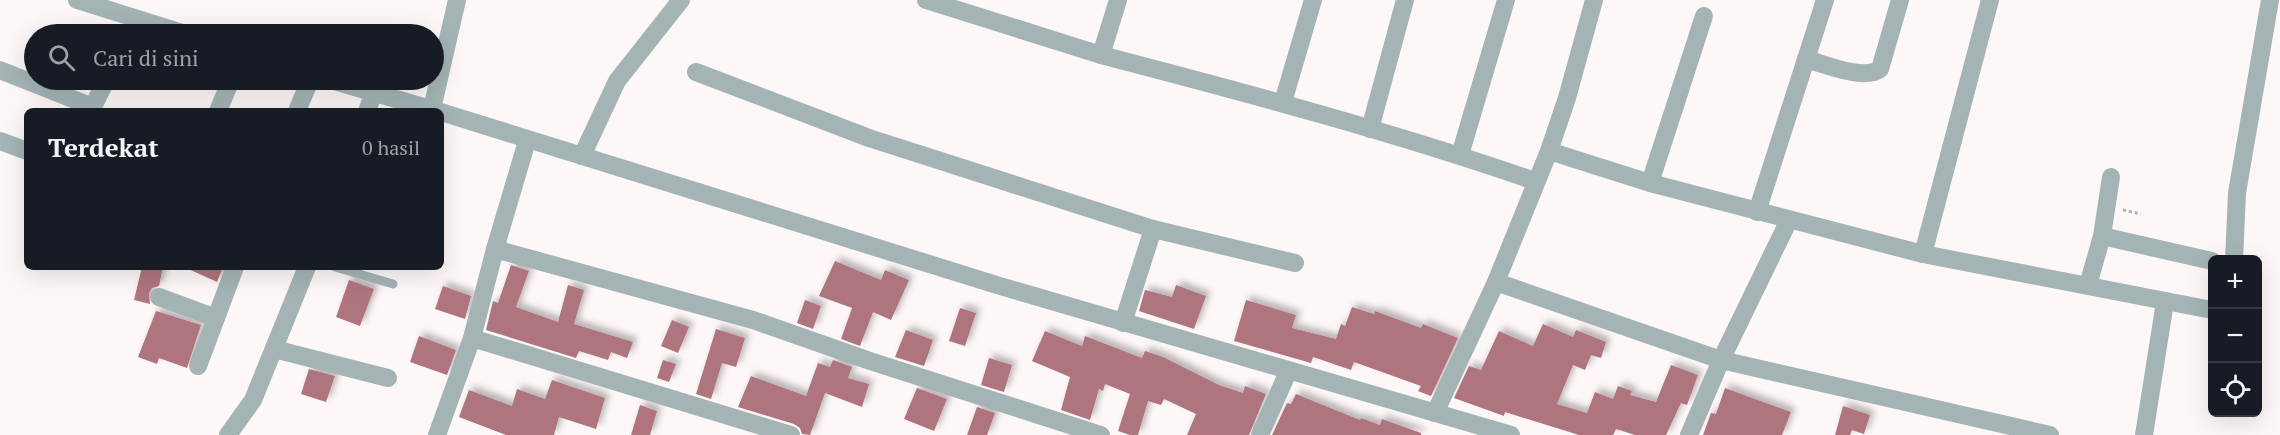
<!DOCTYPE html>
<html lang="id">
<meta charset="utf-8">
<style>
body{margin:0;font-family:"PT Serif",serif;background:#20242c;color:#f1f3f6}
.controls{position:absolute;right:18px;bottom:18px;display:grid;overflow:hidden;border-radius:9px;box-shadow:0 6px 24px #0002}
.controls button{width:54px;height:54px;display:grid;place-items:center;padding:0;border:0;border-bottom:2px solid #363941;background:#171b24;color:#f1f3f6;font:30px sans-serif}
.list{margin:0;padding:0;list-style:none}
h2{display:flex;justify-content:space-between;align-items:center;height:78px;margin:0;padding:0 24px;font-size:26px}
h2 small{font-size:20px;font-weight:400;color:#9ea1a6}
.icon{flex:none;width:33px;height:33px;fill:none;stroke:currentColor;stroke-width:2;stroke-linecap:round;stroke-linejoin:round}
.map{position:relative;flex:none;width:2280px;height:435px;overflow:hidden}
.search{position:absolute;background:#171b24;box-shadow:0 6px 24px #0002;left:24px;top:24px;width:420px;height:66px;display:flex;align-items:center;gap:15px;box-sizing:border-box;padding:0 21px;border-radius:33px;color:#9ea1a6;font-size:22px}
.panel{position:absolute;background:#171b24;box-shadow:0 6px 24px #0002;left:24px;top:108px;width:420px;height:162px;border-radius:9px}
.map>svg:first-child{display:block}
.building{fill:#ae747f;filter:url(#shadow)}
.lines{fill:none;stroke-linecap:round;stroke-linejoin:round}
.path{stroke:#b3abac;stroke-width:3;stroke-dasharray:3 3;stroke-linecap:butt}
.lane{stroke:#a4b4b4;stroke-width:9}
.street{stroke:#a4b4b4;stroke-width:18}
</style>
<div class="map">
<svg width="2280" height="435" viewBox="0 0 2280 435">
<defs>
<filter id="shadow"><feDropShadow dx="4.5" dy="-4.5" stdDeviation="3" flood-color="#0004"/></filter>
</defs>
<rect width="100%" height="100%" fill="#fef7f8"/>
<g class="building">
<path d="M835 261 881 280 885 270 909 280 891 320 873 312 860 346 841 339 852 308 819 296Z"/>
<path d="M511 265 529 271 516 307 558 322 568 285 584 290 574 324 633 342 627 358 611 352 608 360 579 351 576 358 486 330 493 301 498 303Z"/>
<path d="M142 267H163L159 286 152 288 149 293 150 304 134 300Z"/>
<path d="M184 267H223L217 282Z"/>
<path d="M349 280 374 289 360 326 336 317Z"/>
<path d="M1176 285 1206 296 1194 329 1139 311 1145 290 1172 297Z"/>
<path d="M443 286 471 296 465 319 435 309Z"/>
<path d="M805 300 821 306 813 329 797 323Z"/>
<path d="M1246 300 1296 315 1292 328 1336 339 1341 324 1345 326 1352 307 1374 314 1375 311 1421 328 1423 324 1458 338 1431 396 1418 391 1421 386 1354 362 1351 370 1313 357 1311 363 1234 341Z"/>
<path d="M960 308 976 313 965 346 949 341Z"/>
<path d="M156 311 201 325 187 368 159 358 157 364 138 357Z"/>
<path d="M672 320 689 327 678 353 661 346Z"/>
<path d="M1543 324 1573 337 1576 330 1606 342 1601 358 1591 355 1585 370 1573 365 1557 404 1587 413 1595 392 1613 399 1618 386 1632 391 1630 395 1656 402 1671 365 1698 375 1687 405 1681 403 1666 435H1635L1616 429 1613 435H1579L1505 412 1504 416 1454 398 1469 366 1481 370 1499 331 1533 346Z"/>
<path d="M716 329 745 338 736 367 722 363 711 399 696 394Z"/>
<path d="M906 330 933 340 924 366 895 357Z"/>
<path d="M1045 331 1082 346 1085 336 1142 358 1145 351 1163 357 1219 385 1243 393 1245 386 1266 394 1249 435H1187L1196 414 1164 399 1161 405 1148 401 1138 435H1130L1118 431 1130 394 1105 384 1103 391 1099 389 1090 420 1061 410 1070 377 1032 361Z"/>
<path d="M419 336 456 350 447 375 410 362Z"/>
<path d="M989 358 1012 365 1004 392 981 385Z"/>
<path d="M663 360 676 364 669 382 657 378Z"/>
<path d="M833 360 852 367 848 378 869 384 862 407 825 393 810 435 802 434 800 428 794 424 738 407 751 376 806 396 818 363 830 367Z"/>
<path d="M309 369 335 376 326 402 301 394Z"/>
<path d="M552 380 605 398 596 429 559 417 554 435H506L459 417 469 390 512 406 517 389 545 399Z"/>
<path d="M917 388 947 399 934 431 904 419Z"/>
<path d="M1725 388 1791 412 1782 435H1703L1711 413 1716 414Z"/>
<path d="M1296 394 1360 420 1361 418 1380 425 1382 419 1421 433V435H1272L1287 403 1291 404Z"/>
<path d="M640 405 657 411 650 435H631Z"/>
<path d="M1843 406 1870 415 1864 434 1852 430 1850 435H1835Z"/>
<path d="M977 407 995 413 987 435H967Z"/>
</g>
<g class="lines">
<path class="path" d="M2123 210 2141 214"/>
<path class="lane" d="M335 267 393 284"/>
<g class="street">
<path d="M77 0 186 34"/>
<path d="M926 0 1101 55"/>
<path d="M1118 0 1101 55C1247 93 1393 132 1535 181"/>
<path d="M1594 0 1567 98 1549 151 1650 183 1923 254 2212 310"/>
<path d="M1806 59C1824 64 1864 81 1880 69L1900 0"/>
<path d="M0 70 93 107"/>
<path d="M696 72 869 138 1153 229 1123 323"/>
<path d="M331 80 437 111"/>
<path d="M1283 102 1313 0"/>
<path d="M432 109 457 0"/>
<path d="M91 111 106 80"/>
<path d="M218 111 231 80"/>
<path d="M297 111 310 80"/>
<path d="M367 111 374 92"/>
<path d="M441 112 1000 286 1511 435"/>
<path d="M1370 129 1405 0"/>
<path d="M0 141 27 151"/>
<path d="M1460 155 1506 0"/>
<path d="M582 156 617 81 681 0"/>
<path d="M1650 183 1704 16"/>
<path d="M1757 212 1825 0"/>
<path d="M1153 229 1295 263"/>
<path d="M2102 236 2212 261"/>
<path d="M495 249 753 320 870 361 1101 435"/>
<path d="M1923 254 1990 0"/>
<path d="M2234 260 2237 193 2270 0"/>
<path d="M1496 282 1721 360 2050 435"/>
<path d="M2088 285 2102 236 2111 177"/>
<path d="M159 297 216 318"/>
<path d="M472 338 791 435"/>
<path d="M274 349 388 378"/>
<path d="M198 366 235 267"/>
<path d="M1435 413 1496 282 1549 151"/>
<path d="M228 435 253 400 307 267"/>
<path d="M437 435 472 338 495 249 527 141"/>
<path d="M1260 435 1288 372"/>
<path d="M1689 435 1721 360 1789 220"/>
<path d="M2144 435 2165 302"/>
</g>
</g>
</svg>
<div class="controls">
<button>+</button>
<button>−</button>
<button><svg class="icon" aria-label="locate" viewBox="0 0 24 24"><circle cx="12" cy="12" r="6"/><path d="M12 2v4M12 18v4M2 12h4M18 12h4"/></svg></button>
</div>
<div class="search"><svg class="icon" aria-label="search" viewBox="0 0 24 24"><circle cx="10" cy="10" r="6"/><path d="M15 15l6 6"/></svg>Cari di sini</div>
<section class="panel">
<h2>Terdekat<small>0 hasil</small></h2>
<ul class="list">
</ul>
</section>
</div>
